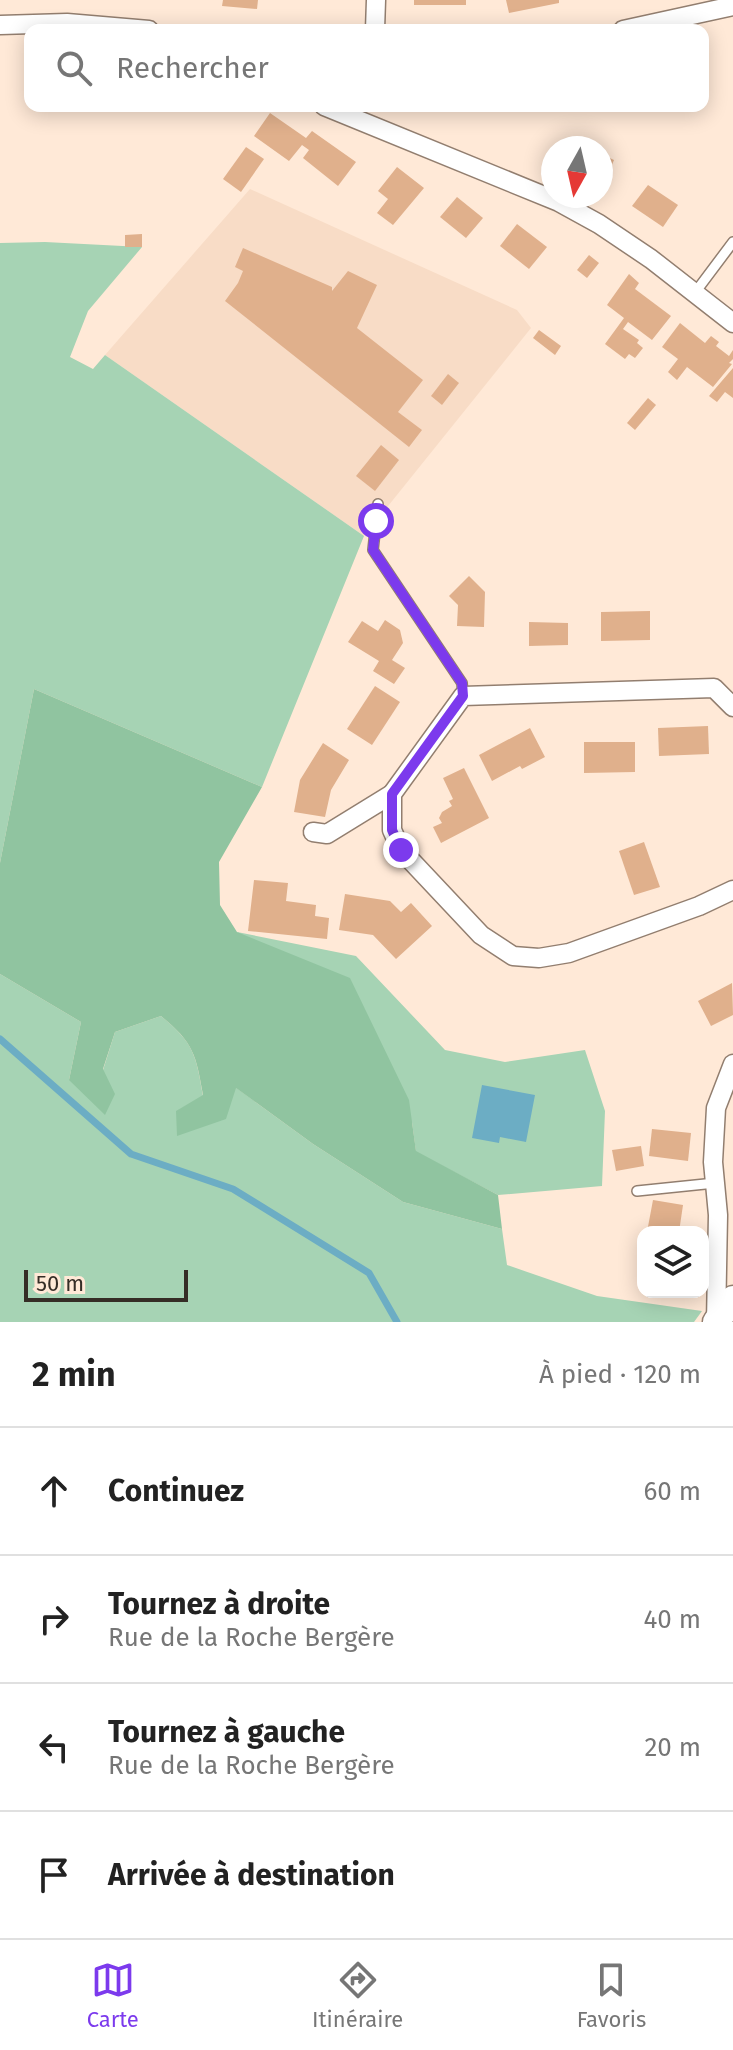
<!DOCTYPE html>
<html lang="fr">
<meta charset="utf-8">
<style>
body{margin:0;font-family:"Fira Sans",sans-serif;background:#f2f2f2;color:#222}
.controls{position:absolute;right:24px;bottom:24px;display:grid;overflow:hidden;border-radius:16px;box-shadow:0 4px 20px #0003}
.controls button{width:72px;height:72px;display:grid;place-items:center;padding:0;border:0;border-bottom:2px solid #e0e0e0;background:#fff;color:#222;font:40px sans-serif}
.compass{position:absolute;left:541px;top:136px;width:72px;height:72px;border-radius:50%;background:#fff;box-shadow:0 4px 20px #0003;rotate:188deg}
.scale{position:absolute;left:24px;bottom:20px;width:164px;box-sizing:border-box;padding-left:8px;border:4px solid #352d26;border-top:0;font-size:22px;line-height:28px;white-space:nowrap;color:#352d26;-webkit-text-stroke:6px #ffe9d7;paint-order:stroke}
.stop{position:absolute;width:24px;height:24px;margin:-18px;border:6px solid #7c3aed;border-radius:50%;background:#fff}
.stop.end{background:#7c3aed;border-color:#fff;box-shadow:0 2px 8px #0008}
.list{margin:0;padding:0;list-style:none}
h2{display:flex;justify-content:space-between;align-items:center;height:104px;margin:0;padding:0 32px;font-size:34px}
h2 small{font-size:26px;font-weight:400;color:#767676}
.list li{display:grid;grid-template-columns:52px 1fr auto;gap:24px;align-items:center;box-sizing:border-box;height:128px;padding:0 32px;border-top:2px solid #e0e0e0}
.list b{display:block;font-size:30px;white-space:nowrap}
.list p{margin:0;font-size:26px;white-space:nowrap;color:#767676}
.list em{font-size:26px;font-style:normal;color:#767676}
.icon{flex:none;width:44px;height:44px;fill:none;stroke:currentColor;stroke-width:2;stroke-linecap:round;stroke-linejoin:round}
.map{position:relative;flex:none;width:733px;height:1322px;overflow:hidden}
.search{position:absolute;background:#fff;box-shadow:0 4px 20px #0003;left:24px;right:24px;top:24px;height:88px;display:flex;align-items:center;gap:20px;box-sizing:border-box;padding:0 28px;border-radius:16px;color:#767676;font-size:30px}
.sheet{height:616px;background:#fff}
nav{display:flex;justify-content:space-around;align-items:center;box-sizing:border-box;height:112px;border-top:2px solid #e0e0e0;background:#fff;font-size:22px;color:#767676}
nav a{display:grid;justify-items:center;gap:4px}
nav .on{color:#7c3aed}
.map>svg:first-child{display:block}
.built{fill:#f8dcc6}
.green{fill:#a6d3b4}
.forest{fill:#90c4a0}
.water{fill:#6cadc4}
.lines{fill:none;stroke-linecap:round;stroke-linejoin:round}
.stream{stroke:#6cadc4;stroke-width:7}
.building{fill:#e0b08c}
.lane-casing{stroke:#927e6f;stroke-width:12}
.street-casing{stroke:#927e6f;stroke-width:21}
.secondary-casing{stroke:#927e6f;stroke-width:29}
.lane{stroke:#fff;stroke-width:9}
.street{stroke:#fff;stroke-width:18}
.secondary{stroke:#fff;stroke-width:26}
.route{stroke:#7c3aed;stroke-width:10}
</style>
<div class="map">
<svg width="733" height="1322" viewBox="0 0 733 1322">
<rect width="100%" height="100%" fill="#ffe9d7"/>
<path class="built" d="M250 189 517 310 531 328 364 536 105 355Z"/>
<g class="green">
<path d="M45 242 142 247 88 311 70 357 93 369 105 355 364 536 262 787 34 689 0 863V243Z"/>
<path d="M237 932 356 956 445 1050 505 1062 585 1050 605 1111 602 1186 498 1195 416 1152 412 1122Z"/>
<path d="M0 974 81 1022 69 1080 103 1070 115 1032 161 1016C194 1043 196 1055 203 1096L177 1111 235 1087 313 1144 403 1202 502 1229 507 1265 597 1296 702 1311 694 1322H0Z"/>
</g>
<path class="forest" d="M34 689 262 787 219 862 220 905 237 932 350 978 409 1100 416 1151 498 1195 502 1229 403 1202 313 1144 236 1088 226 1119 177 1136 176 1111 203 1095C196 1055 194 1043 161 1016L115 1032 103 1069 115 1094 105 1115 69 1080 81 1022 0 974V863Z"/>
<path class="water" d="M482 1085 535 1095 526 1142 500 1137 499 1143 472 1138Z"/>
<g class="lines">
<path class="stream" d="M0 1039 131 1154 233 1189 369 1273 397 1322"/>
</g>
<g class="building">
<path d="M223 0H258L257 9 222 6Z"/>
<rect x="414" y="0" width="52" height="5"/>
<path d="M506 0H559V3L509 13Z"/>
<path d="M270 113 306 138 312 131 356 162 338 186 303 158 309 150 302 145 289 161 254 136Z"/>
<path d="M246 147 264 159 241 192 223 179Z"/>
<path d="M601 154 614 160 603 185 601 184Z"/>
<path d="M397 167 424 188 393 225 377 213 388 199 378 191Z"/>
<path d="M648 185 678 205 663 227 632 206Z"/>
<path d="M457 197 483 218 466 238 440 217Z"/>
<path d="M517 224 547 247 529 269 500 246Z"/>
<path d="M142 234V247H125V235Z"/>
<path d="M243 248 332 287V291L348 271 377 285 357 328 423 380 398 412 422 430 409 447 225 301 238 283 243 271 235 267Z"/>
<path d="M589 255 599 263 587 278 577 270Z"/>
<path d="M629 274 639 283 635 289 671 316 652 340 628 322 623 329 639 340 637 343 643 348 635 358 629 354 625 359 605 344 624 318 607 305Z"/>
<path d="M680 323 705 343 711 336 719 342 716 346 729 356 733 350V359L729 363 732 364 713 387 687 367 677 380 668 372 678 359 662 347Z"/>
<path d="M539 330 561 346 555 355 533 338Z"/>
<path d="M733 368V398L725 392 717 402 709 396Z"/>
<path d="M448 374 459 383 442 405 431 396Z"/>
<path d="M648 398 656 405 635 430 627 423Z"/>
<path d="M381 445 399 460 375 491 356 476Z"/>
<path d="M469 576 485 592 484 627 457 626 458 605 449 596Z"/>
<path d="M650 611V640L601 641V612Z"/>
<path d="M385 620 400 630 403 643 392 660 405 668 394 684 373 671 379 661 348 642 362 621 378 631Z"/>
<path d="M529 622 568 623V645L529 646Z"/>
<path d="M375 686 400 702 372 745 347 729Z"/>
<path d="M708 726 709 754 659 756 658 728Z"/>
<path d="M530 728 545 757 522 769 520 766 492 781 479 755Z"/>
<path d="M584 742H635V772L584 773Z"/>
<path d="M323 743 349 760 331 790 325 817 294 812 300 780Z"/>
<path d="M464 768 489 818 441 843 433 827 442 823 439 818 442 812 452 806 449 801 453 799 443 778Z"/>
<path d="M644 842 660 887 634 895 619 851Z"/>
<path d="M254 880 288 883 286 901 316 905 315 916 329 918 327 939 248 931Z"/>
<path d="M345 894 390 901 401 912 411 903 432 926 396 959 373 935 339 930Z"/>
<path d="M732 983 733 1015 711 1026 698 1001Z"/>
<path d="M652 1129 691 1133 688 1161 649 1156Z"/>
<path d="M641 1146 644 1166 616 1171 612 1150Z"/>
<path d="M653 1200 683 1205 679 1232H647Z"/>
</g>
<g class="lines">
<g class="lane-casing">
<g id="lane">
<path d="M694 294 733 242"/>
<path d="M378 504 373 550 462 683 463 696"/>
<path d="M637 1191 715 1183"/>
</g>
</g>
<g class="street-casing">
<g id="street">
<path d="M0 25 67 23 149 30"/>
<path d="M375 30 376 0"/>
<path d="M623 30 733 6"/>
<path d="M324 106 559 202 599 224 651 259 733 323"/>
<path d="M733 707 714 688 463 696 392 794V830L401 850 481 935 513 956 539 958 569 953 699 906 733 890"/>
<path d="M313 832 327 834 392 794"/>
<path d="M716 1322 718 1215 713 1162 716 1108 733 1064"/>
</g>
</g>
<g class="secondary-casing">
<path id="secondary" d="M716 1322 733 1299"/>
</g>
<use href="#lane" class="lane"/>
<use href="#street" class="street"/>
<use href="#secondary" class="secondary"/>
</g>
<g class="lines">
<path class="route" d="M376 521 373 550 462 683 463 696 392 794V830L401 850"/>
</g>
</svg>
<div class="controls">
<button><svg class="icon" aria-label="layers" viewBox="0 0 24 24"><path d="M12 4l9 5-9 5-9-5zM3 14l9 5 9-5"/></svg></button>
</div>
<svg class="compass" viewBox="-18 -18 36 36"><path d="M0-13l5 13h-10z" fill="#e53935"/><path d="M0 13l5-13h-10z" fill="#767676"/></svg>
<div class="scale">50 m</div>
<div class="stop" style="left:376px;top:521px"></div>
<div class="stop end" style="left:401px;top:850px"></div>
<div class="search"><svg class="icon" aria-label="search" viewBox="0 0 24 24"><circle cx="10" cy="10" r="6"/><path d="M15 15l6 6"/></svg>Rechercher</div>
</div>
<section class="sheet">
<h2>2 min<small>À pied · 120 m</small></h2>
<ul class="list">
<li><svg class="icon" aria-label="ahead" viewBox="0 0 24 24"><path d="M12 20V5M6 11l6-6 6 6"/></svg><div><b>Continuez</b></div><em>60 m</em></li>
<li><svg class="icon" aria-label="right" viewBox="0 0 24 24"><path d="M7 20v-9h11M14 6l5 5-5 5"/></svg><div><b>Tournez à droite</b><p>Rue de la Roche Bergère</p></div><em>40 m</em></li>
<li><svg class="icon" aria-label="left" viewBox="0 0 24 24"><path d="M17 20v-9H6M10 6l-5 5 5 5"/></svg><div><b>Tournez à gauche</b><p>Rue de la Roche Bergère</p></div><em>20 m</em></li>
<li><svg class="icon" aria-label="arrive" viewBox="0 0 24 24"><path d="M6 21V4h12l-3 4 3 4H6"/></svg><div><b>Arrivée à destination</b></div></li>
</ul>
</section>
<nav>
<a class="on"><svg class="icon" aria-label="map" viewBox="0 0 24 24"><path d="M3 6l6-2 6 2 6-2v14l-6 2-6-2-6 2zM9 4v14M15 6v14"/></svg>Carte</a>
<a><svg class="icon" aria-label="directions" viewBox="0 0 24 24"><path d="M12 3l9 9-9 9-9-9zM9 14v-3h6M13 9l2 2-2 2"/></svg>Itinéraire</a>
<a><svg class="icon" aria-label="saved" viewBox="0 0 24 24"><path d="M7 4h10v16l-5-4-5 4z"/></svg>Favoris</a>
</nav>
